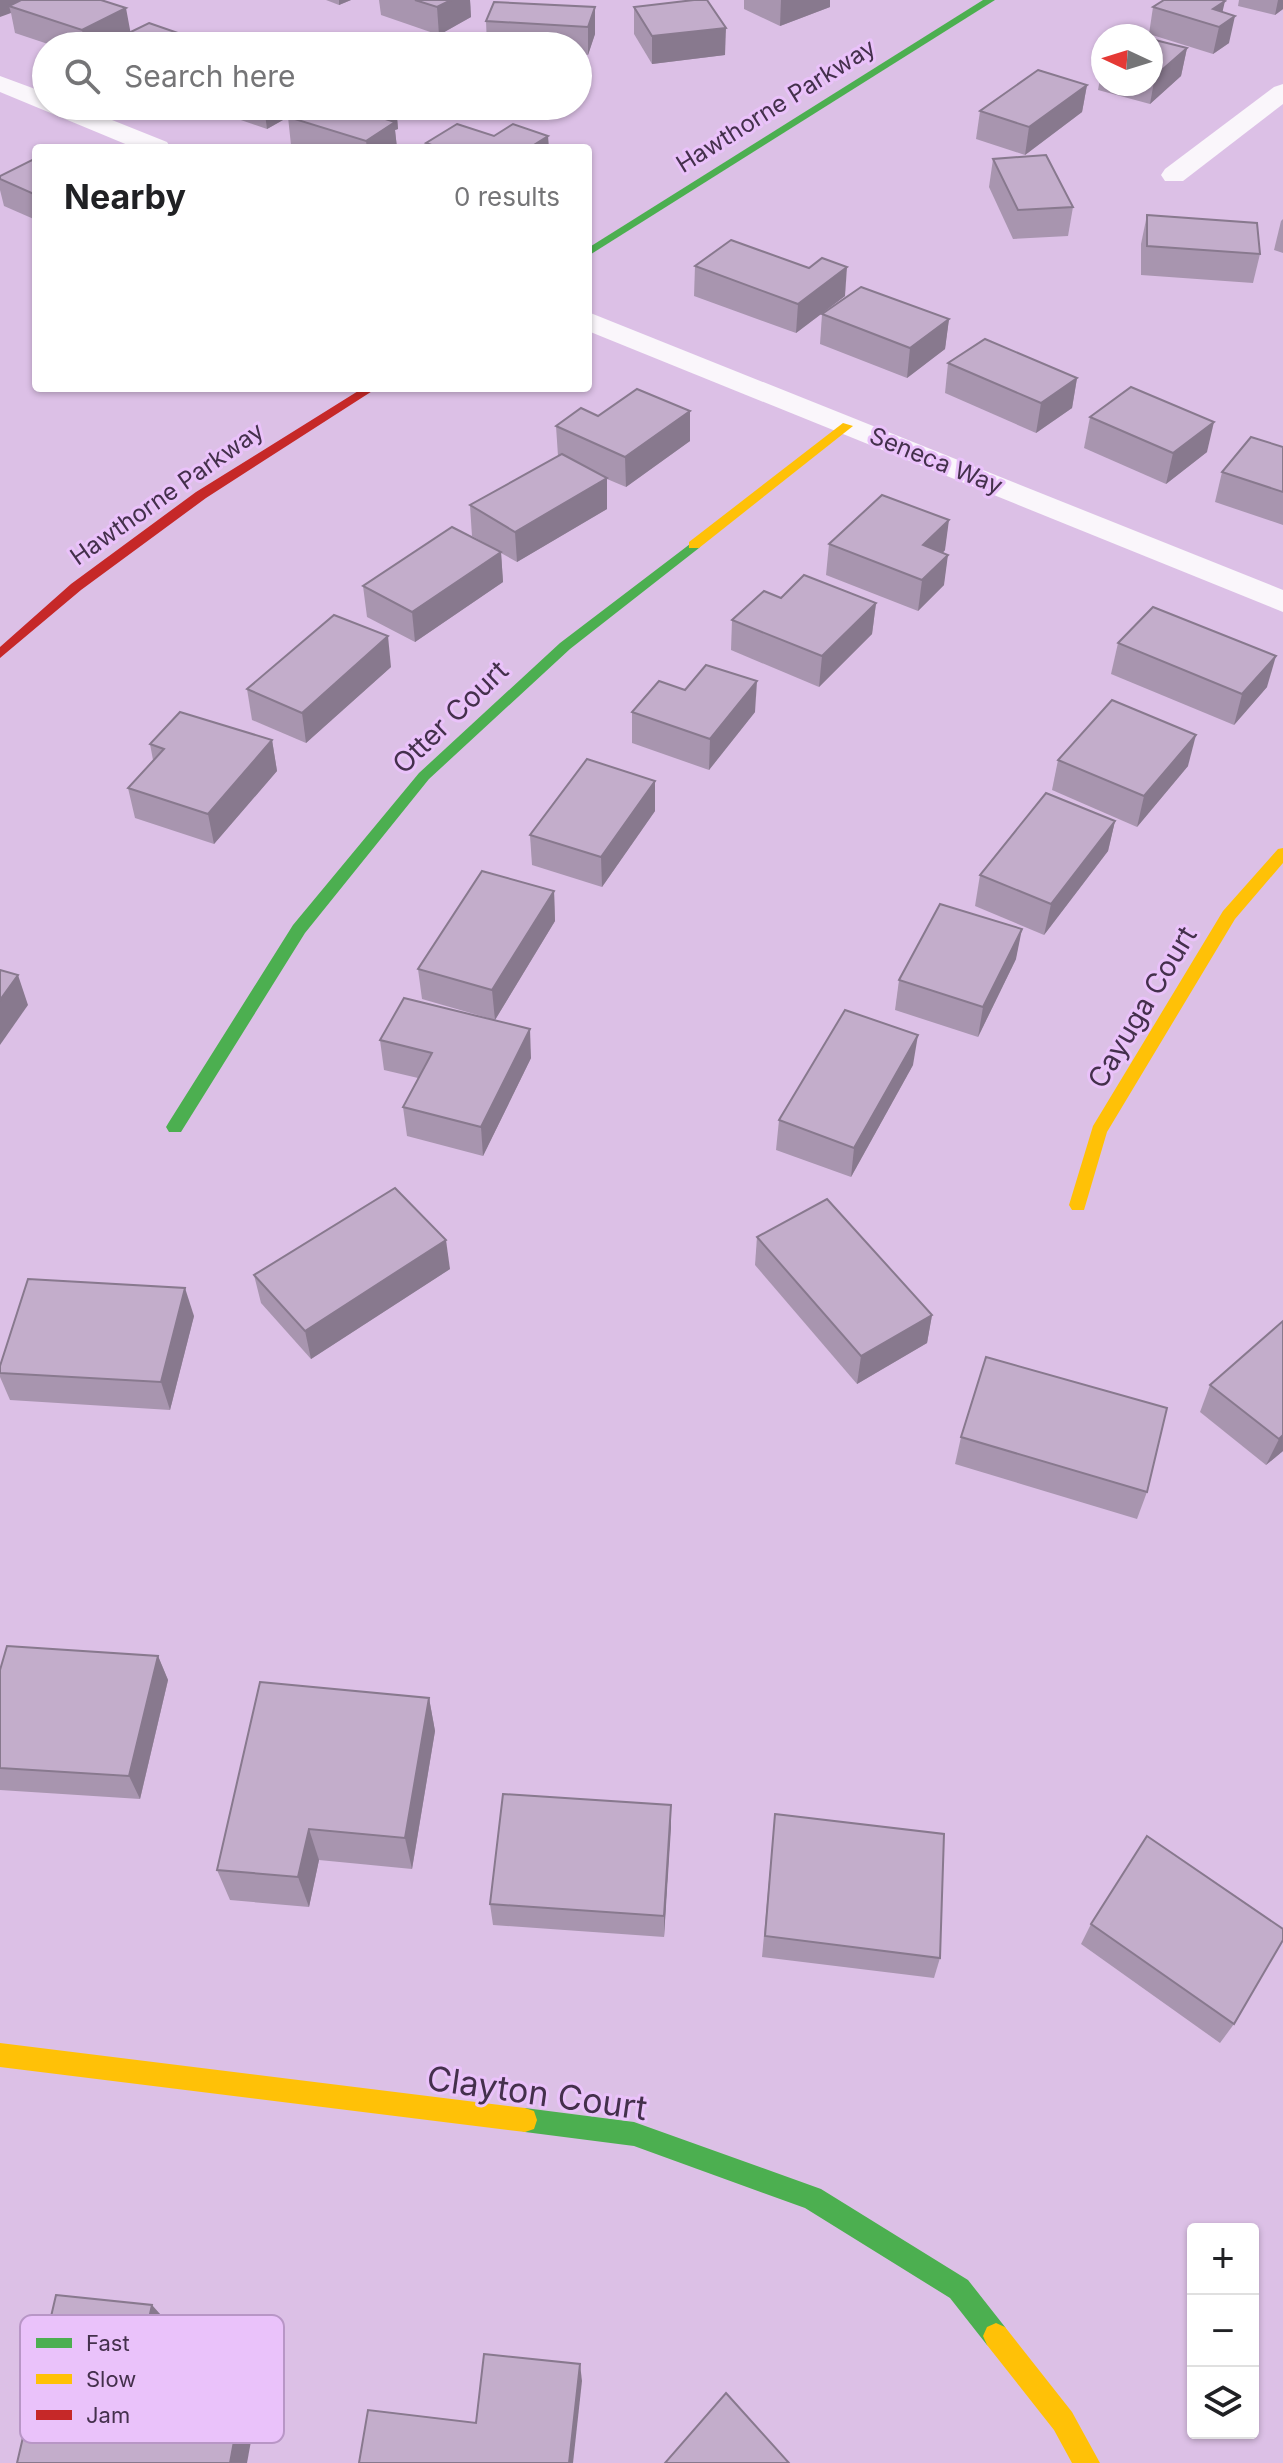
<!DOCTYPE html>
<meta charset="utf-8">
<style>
body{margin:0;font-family:Inter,sans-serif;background:#f6f6f6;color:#202124}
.controls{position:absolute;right:24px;bottom:24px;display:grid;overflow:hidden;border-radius:8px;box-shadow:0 2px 6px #0004}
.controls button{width:72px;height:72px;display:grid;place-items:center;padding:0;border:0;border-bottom:2px solid #e0e0e0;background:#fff;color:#202124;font:40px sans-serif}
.compass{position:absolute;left:1091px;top:24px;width:72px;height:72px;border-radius:50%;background:#fff;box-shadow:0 2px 6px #0004;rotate:274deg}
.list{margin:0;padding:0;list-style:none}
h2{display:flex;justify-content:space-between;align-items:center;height:104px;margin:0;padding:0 32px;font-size:34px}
h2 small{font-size:26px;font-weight:400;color:#757577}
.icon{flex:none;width:44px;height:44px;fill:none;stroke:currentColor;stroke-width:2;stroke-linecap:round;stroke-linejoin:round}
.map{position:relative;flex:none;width:1283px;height:2463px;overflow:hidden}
.search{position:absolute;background:#fff;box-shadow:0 2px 6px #0004;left:32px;top:32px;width:560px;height:88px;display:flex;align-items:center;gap:20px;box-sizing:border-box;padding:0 28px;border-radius:44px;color:#757577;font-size:30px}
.panel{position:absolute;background:#fff;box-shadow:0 2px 6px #0004;left:32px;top:144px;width:560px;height:248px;border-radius:8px}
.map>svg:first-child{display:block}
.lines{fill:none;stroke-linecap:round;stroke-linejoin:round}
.street{fill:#faf6fb;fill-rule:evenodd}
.fast{fill:#4caf50;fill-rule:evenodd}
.slow{fill:#ffc107;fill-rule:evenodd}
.jam{fill:#c62828;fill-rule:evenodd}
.wall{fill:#a895af}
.shaded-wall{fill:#88798e}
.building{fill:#c3adcb;stroke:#88798e;stroke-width:2}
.labels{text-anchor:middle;stroke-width:6;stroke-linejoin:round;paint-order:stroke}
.far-street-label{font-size:24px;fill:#44304c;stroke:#eac2fa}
.street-label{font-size:28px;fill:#44304c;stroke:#eac2fa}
.near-street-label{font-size:34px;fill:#44304c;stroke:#eac2fa}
.key{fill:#eac2fa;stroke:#b896c6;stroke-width:2}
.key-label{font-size:22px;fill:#44304c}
</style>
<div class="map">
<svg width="1283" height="2463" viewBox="0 0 1283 2463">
<rect width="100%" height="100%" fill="#dcc0e6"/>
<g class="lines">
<g class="street">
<path d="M0 76 46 93V106H77L167 142 171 148H135L0 92Z"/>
<path d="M1283 84V104L1183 181H1165L1161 175 1165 169 1274 87Z"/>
<path d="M588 312 1283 590V612L588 331Z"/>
</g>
<g class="fast">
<path d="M983 0H995L588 256V248Z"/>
<path d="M694 541 701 545 699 548 570 649 429 779 305 933 181 1132H169L166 1127 169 1122 293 925 419 773 560 643Z"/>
<path d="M525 2108 634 2122 821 2189 968 2280 1005 2327 1009 2336 1005 2345 996 2349 987 2345 950 2298 805 2208 634 2146 525 2132 516 2129 513 2120 516 2111Z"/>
</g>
<g class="slow">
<path d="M843 423 853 426 699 548H689V542Z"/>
<path d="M1283 848V863L1235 919 1107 1132 1084 1210H1072L1069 1205 1093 1126 1223 911 1278 849Z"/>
<path d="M0 2043 525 2108 534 2111 537 2120 534 2129 525 2132 0 2067Z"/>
<path d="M996 2323 1005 2327 1072 2412 1100 2463H1072L1054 2430 987 2345 983 2336 987 2327Z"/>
</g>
<path class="jam" d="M363 388H377L206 498 81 590 0 658V647L71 584 196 492Z"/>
</g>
<g class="wall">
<path d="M0 0 106 2 130 32 207 46H54L15 33 11 13Z"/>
<path d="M326 0H351L339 5Z"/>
<path d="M379 0H470L471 17 439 35 381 15Z"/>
<path d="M744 0H830V7L780 26 744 9Z"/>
<path d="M1239 0H1283V9L1275 15 1238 6Z"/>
<path d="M595 7V34L588 55 578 54V46H487L486 21Z"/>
<path d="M634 7 725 55 652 64 634 34Z"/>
<path d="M1153 7 1222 12 1229 43 1213 54 1149 34Z"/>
<path d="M1151 39 1187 48 1181 76 1150 104 1098 90 1103 62V84H1151Z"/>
<path d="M1087 85 1082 112 1025 155 976 139 980 111Z"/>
<path d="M206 106H396L398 129 395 130 397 148H301L291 145 288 117 267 129 206 108Z"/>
<path d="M494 136 549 148H426V143Z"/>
<path d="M36 158V220L4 206 0 190V176Z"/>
<path d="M993 159 1073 207 1068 236 1013 239 989 187Z"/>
<path d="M1147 215 1260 254 1253 283 1141 275V244Z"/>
<path d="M1283 219V253L1274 250 1281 221Z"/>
<path d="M695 266 845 296 796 333 694 296Z"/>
<path d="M822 314 949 319 945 349 907 378 820 344Z"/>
<path d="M948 363 1077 378 1072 408 1036 433 945 393Z"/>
<path d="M598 416 690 441 626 487 607 479V509L517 562 501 553 503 582 415 642 367 617 363 586 490 546 472 536 470 505 558 456 556 426Z"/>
<path d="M1090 417 1207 452 1166 484 1084 448Z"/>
<path d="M1283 447V525L1215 502 1222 472Z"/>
<path d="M829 544 945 550 943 553 944 585 918 611 826 575Z"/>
<path d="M781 598 876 603 872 634 819 687 731 650 732 620Z"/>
<path d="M1118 643 1267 687 1234 725 1111 674Z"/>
<path d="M391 667 306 743 252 720 247 689Z"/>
<path d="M632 712H755L709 770 632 743Z"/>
<path d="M272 740 277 771 214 844 135 818 128 788 153 760 150 744Z"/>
<path d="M1058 760 1188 766 1137 827 1052 790Z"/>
<path d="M655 811 602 887 532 865 530 835Z"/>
<path d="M1115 821 1108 851 1044 935 975 906 980 875Z"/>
<path d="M554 891 555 921 495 1020 531 1058 483 1156 407 1136 403 1107 418 1078 384 1070 380 1040 488 1018 422 999 418 969Z"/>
<path d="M1016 959 978 1037 895 1010 899 980Z"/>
<path d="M913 1065 851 1177 776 1150 779 1120Z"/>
<path d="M757 1237 932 1315 927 1343 857 1384 755 1265Z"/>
<path d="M450 1269 311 1359 261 1303 254 1275Z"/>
<path d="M194 1316 170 1410 10 1400 0 1377V1366Z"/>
<path d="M1283 1321V1451L1266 1465 1200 1412 1210 1385Z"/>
<path d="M961 1437 1147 1492 1137 1519 955 1464Z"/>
<path d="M158 1656 168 1680 140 1799 0 1790V1670Z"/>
<path d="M429 1698 435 1731 412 1869 319 1860 309 1907 230 1900 217 1870Z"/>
<path d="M671 1805 664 1937 493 1925 490 1904Z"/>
<path d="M775 1814 940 1958 934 1978 762 1957Z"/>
<path d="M1091 1924 1234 2024 1220 2043 1081 1944Z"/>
</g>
<g class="shaded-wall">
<path d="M0 0H30L9 6 11 13 0 17Z"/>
<path d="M339 0H351L339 5Z"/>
<path d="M439 0H470L471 17 439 35 437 7Z"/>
<path d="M781 0H830V7L780 26Z"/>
<path d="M1278 0H1283V9L1275 15Z"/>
<path d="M1225 1 1219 27 1235 16 1229 43 1213 54 1219 27 1213 9Z"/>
<path d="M595 7V34L588 55V27Z"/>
<path d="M126 8 131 35 106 44V46H85L82 30Z"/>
<path d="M726 28 725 55 652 64V36Z"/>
<path d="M1187 48 1181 76 1150 104 1155 76Z"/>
<path d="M1087 85 1082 112 1025 155 1029 127Z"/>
<path d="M264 106H308L267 129Z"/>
<path d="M386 106H396L398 129 395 130 397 148H367L366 141 372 115Z"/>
<path d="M548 136 549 148H529Z"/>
<path d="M847 267 845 296 796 333 798 304Z"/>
<path d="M949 319 945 349 907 378 910 348Z"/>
<path d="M1077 378 1072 408 1036 433 1041 403Z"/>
<path d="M690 411V441L626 487 625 457Z"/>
<path d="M1214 422 1207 452 1166 484 1173 453Z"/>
<path d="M607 478V509L517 562 515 532Z"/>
<path d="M949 520 945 550 920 576 923 545Z"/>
<path d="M501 552 503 582 415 642 412 612Z"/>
<path d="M948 555 944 585 918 611 922 580Z"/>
<path d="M876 603 872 634 819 687 822 656Z"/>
<path d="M388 636 391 667 306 743 302 713Z"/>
<path d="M1276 656 1267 687 1234 725 1242 694Z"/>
<path d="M757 681 755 712 709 770 710 739Z"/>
<path d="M1196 735 1188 766 1137 827 1144 796Z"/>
<path d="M272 740 277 771 214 844 208 814Z"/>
<path d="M655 781V811L602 887 601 857Z"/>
<path d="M1115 821 1108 851 1044 935 1051 904Z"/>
<path d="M554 891 555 921 495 1020 492 990Z"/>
<path d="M1022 929 1016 959 978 1037 983 1007Z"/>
<path d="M18 975 28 1005 0 1045V1000Z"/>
<path d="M530 1029 531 1058 483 1156 481 1127Z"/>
<path d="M918 1035 913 1065 851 1177 854 1148Z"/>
<path d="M446 1240 450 1269 311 1359 305 1331Z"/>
<path d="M185 1288 194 1316 170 1410 161 1382Z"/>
<path d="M932 1315 927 1343 857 1384 861 1356Z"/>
<path d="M1283 1435V1451L1266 1465 1279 1439Z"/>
<path d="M158 1656 168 1680 140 1799 129 1776Z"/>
<path d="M429 1698 435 1731 412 1869 405 1838Z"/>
<path d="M671 1805V1828L664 1937V1916Z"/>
<path d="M309 1829 319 1860 309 1907 298 1877Z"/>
<path d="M152 2305 169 2324 154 2393 136 2377Z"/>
<path d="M580 2364 582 2381 573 2463H569Z"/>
<path d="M244 2387 258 2403 247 2463H230Z"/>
</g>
<g class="building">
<path d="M21 0H101L126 8 82 30 9 6Z"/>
<path d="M415 0H451L437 7Z"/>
<path d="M694 0H707L726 28 652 36 634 7Z"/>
<path d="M1164 0H1222L1225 1 1213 9 1235 16 1219 27 1153 7Z"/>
<path d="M494 2 595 7 588 27 486 21Z"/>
<path d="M149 23 207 43 200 46H111L106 44Z"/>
<path d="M1151 39 1187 48 1155 76 1151 75Z"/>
<path d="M1038 70 1087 85 1029 127 980 111Z"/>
<path d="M305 106H386L372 115 395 122 366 141 288 117Z"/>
<path d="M457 124 494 136 513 124 548 136 529 148H440L426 143Z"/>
<path d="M1046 155 1073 207 1018 210 993 159Z"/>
<path d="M36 158V195L0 179V176Z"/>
<path d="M1147 215 1257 223 1260 254 1147 246Z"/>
<path d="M731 240 809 268 822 258 847 267 798 304 695 266Z"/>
<path d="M861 287 949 319 910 348 822 314Z"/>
<path d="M985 339 1077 378 1041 403 948 363Z"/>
<path d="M1131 387 1214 422 1173 453 1090 417Z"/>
<path d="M637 389 690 411 625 457 556 426 581 408 598 416Z"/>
<path d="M1251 437 1283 447V492L1222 472Z"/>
<path d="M562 454 607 478 515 532 470 505Z"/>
<path d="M882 495 949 520 923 545 948 555 922 580 829 544Z"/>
<path d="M452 527 501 552 412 612 363 586Z"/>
<path d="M804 575 876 603 822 656 732 620 764 591 781 598Z"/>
<path d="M1153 607 1276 656 1242 694 1118 643Z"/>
<path d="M334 615 388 636 302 713 247 689Z"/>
<path d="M706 665 757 681 710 739 632 712 659 681 685 690Z"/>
<path d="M1112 700 1196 735 1144 796 1058 760Z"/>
<path d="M180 712 272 740 208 814 128 788 164 749 150 744Z"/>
<path d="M587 759 655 781 601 857 530 835Z"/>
<path d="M1046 793 1115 821 1051 904 980 875Z"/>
<path d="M482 871 554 891 492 990 418 969Z"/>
<path d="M940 904 1022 929 983 1007 899 980Z"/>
<path d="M0 970 18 975 0 1000Z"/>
<path d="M404 998 530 1029 481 1127 403 1107 432 1053 380 1040Z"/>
<path d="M845 1010 918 1035 854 1148 779 1120Z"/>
<path d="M395 1188 446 1240 305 1331 254 1275Z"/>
<path d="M827 1199 932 1315 861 1356 757 1237Z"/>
<path d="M28 1279 185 1288 161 1382 0 1373V1366Z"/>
<path d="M1283 1321V1435L1279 1439 1210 1385Z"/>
<path d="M986 1357 1167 1408 1147 1492 961 1437Z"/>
<path d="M7 1646 158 1656 129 1776 0 1768V1670Z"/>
<path d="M260 1682 429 1698 405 1838 309 1829 298 1877 217 1870Z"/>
<path d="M503 1794 671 1805 664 1916 490 1904Z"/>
<path d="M775 1814 944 1834 940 1958 765 1936Z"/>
<path d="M1147 1836 1283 1929V1940L1234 2024 1091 1924Z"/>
<path d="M56 2295 152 2305 136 2377 244 2387 230 2463H17Z"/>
<path d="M484 2354 580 2364 569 2463H359L368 2410 476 2423Z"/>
<path d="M726 2393 789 2463H665Z"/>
</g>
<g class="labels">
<g class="far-street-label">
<text transform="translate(776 106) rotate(-32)" y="8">Hawthorne Parkway</text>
<text transform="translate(936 461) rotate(22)" y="8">Seneca Way</text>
<text transform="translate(167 494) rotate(-35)" y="8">Hawthorne Parkway</text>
</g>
<g class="street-label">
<text transform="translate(450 717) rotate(-44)" y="10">Otter Court</text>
<text transform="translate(1142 1007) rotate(-59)" y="10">Cayuga Court</text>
</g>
<g class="near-street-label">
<text transform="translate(537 2093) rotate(8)" y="12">Clayton Court</text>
</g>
</g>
<rect x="20" y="2315" width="264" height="128" rx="12" class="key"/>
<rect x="36" y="2338" width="36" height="10" fill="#4caf50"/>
<rect x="36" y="2374" width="36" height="10" fill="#ffc107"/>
<rect x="36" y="2410" width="36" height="10" fill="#c62828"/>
<g class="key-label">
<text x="86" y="2351">Fast</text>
<text x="86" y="2387">Slow</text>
<text x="86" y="2423">Jam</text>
</g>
</svg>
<div class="controls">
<button>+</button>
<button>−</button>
<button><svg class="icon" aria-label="layers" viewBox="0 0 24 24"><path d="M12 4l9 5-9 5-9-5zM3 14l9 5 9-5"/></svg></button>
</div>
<svg class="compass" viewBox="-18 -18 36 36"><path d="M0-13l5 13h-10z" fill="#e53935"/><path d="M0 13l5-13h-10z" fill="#757577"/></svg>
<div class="search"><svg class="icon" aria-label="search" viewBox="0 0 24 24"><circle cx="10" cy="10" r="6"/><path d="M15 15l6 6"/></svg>Search here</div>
<section class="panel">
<h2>Nearby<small>0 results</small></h2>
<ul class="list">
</ul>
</section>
</div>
